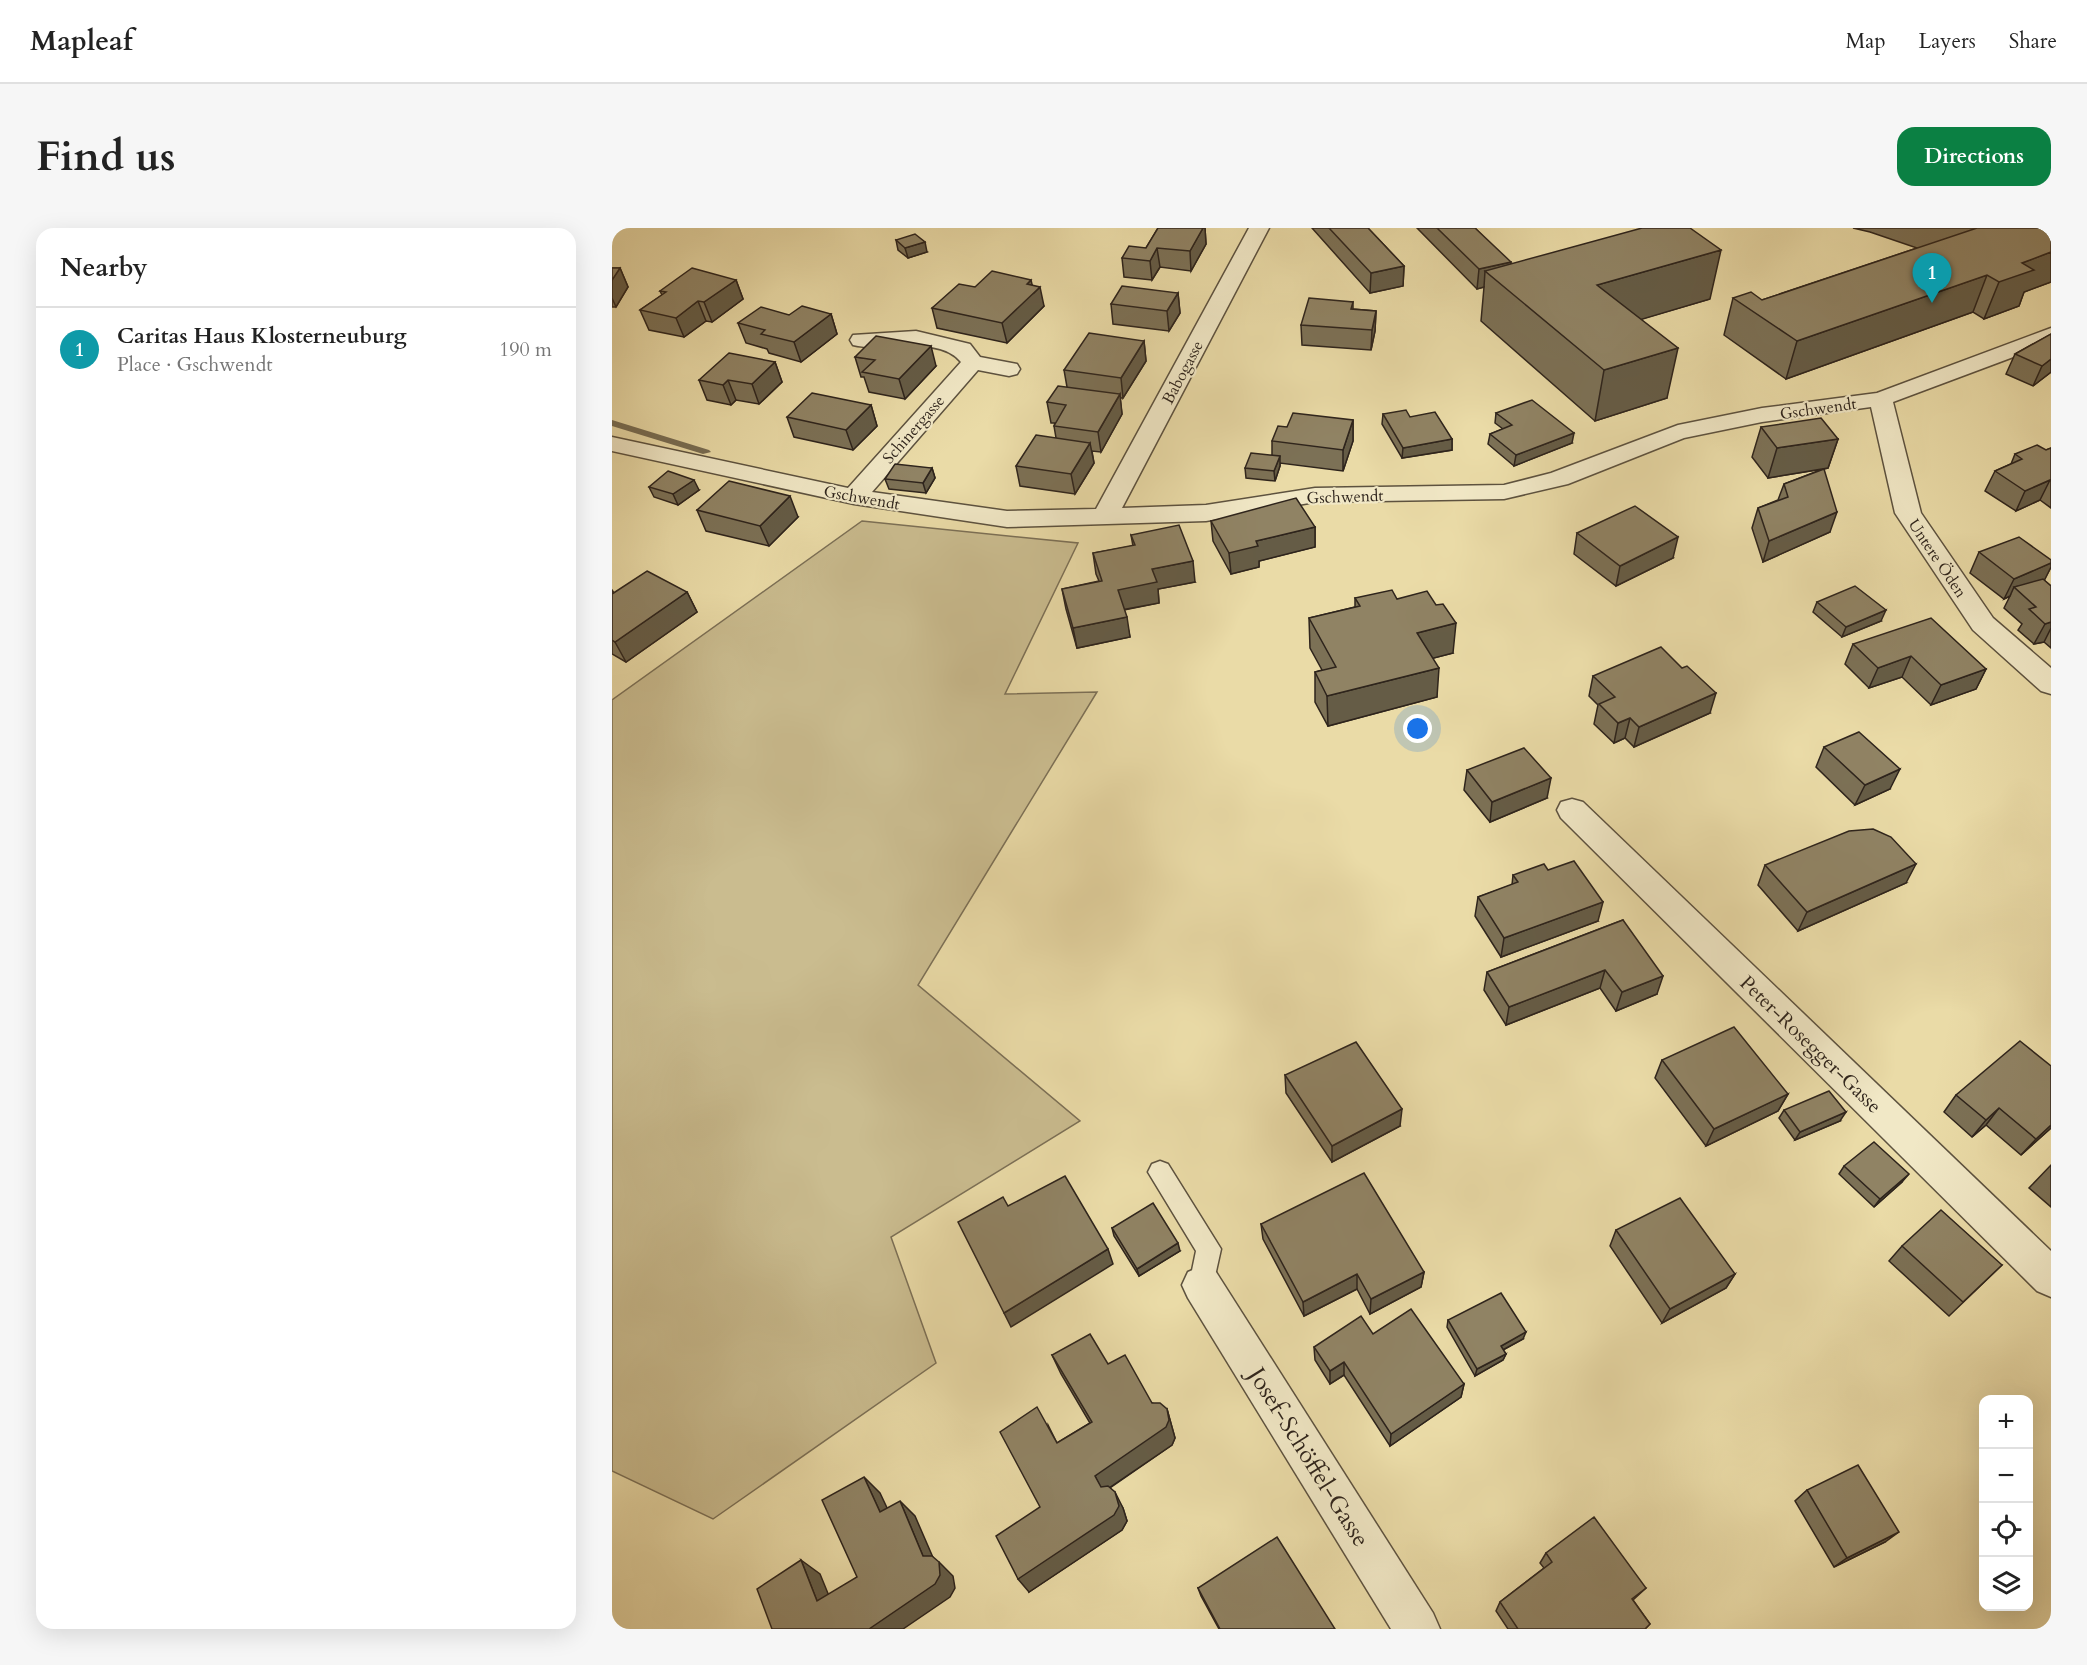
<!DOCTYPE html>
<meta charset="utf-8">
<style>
body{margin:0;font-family:Cardo,serif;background:#f6f6f6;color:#222}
.controls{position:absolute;right:18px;bottom:18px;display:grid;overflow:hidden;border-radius:12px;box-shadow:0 6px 24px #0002}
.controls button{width:54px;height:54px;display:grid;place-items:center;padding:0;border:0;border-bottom:2px solid #e0e0e0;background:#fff;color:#222;font:30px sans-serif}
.you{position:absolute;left:806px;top:501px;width:21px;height:21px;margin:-15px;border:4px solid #fff;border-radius:50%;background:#1a73e8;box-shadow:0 0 0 9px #1a73e833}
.badge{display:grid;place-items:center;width:39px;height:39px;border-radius:50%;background:#0b8043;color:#fff;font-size:20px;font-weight:700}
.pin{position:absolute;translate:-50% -50px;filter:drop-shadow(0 2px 3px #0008)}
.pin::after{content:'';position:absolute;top:32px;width:21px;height:18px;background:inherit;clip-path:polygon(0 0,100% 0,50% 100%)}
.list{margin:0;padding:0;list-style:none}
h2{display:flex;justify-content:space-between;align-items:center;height:78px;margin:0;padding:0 24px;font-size:26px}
h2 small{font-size:20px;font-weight:400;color:#767676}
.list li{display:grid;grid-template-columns:39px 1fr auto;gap:18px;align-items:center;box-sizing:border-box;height:84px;padding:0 24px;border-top:2px solid #e0e0e0}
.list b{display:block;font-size:22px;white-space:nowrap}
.list p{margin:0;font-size:20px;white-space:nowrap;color:#767676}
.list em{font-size:20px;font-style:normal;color:#767676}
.icon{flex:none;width:33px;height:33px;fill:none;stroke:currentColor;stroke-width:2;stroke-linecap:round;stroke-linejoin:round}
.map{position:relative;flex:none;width:1439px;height:1401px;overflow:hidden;border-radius:18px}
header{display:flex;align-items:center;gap:36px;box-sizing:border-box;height:84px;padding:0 30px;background:#fff;border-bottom:2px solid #e0e0e0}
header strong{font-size:28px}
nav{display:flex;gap:33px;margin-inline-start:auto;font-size:21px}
.intro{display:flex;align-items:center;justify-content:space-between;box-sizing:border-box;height:144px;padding:0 36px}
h1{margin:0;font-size:42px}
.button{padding:15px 27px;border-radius:18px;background:#0b8043;color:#fff;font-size:21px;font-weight:700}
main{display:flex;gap:36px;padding:0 36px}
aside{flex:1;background:#fff;border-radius:18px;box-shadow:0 6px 24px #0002}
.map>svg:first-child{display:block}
.green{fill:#cabc8f;stroke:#7c7056;stroke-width:1.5}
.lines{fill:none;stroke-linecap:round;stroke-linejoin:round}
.stream{fill:#786d53;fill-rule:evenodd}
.lane-casing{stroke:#5d523f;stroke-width:3}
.street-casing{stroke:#5d523f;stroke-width:3}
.lane{fill:#f1e8c6;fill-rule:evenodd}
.street{fill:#f1e8c6;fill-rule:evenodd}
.wall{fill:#7c7156;stroke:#2e241c;stroke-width:1.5}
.shaded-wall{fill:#655c46;stroke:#2e241c;stroke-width:1.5}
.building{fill:#908364;stroke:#2e241c;stroke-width:1.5}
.labels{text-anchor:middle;stroke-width:4.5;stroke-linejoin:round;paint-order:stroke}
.far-street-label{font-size:16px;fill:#2e241c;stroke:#f1e8c6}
.street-label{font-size:20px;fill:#2e241c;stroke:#f1e8c6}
.near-street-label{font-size:24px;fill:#2e241c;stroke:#f1e8c6}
</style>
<header>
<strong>Mapleaf</strong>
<nav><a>Map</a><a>Layers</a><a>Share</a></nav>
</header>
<div class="intro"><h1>Find us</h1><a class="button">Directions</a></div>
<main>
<aside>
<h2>Nearby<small></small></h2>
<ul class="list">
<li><span class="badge" style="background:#0f9aa8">1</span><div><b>Caritas Haus Klosterneuburg</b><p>Place · Gschwendt</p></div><em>190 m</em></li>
</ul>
</aside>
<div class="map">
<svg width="1439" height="1401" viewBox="0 0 1439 1401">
<rect width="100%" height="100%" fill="#eadba7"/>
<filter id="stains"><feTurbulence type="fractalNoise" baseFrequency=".00333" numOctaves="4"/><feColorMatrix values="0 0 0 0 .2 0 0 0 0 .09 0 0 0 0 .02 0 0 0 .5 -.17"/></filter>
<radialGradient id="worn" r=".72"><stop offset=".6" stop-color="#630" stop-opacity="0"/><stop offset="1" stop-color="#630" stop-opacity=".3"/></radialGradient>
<path class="green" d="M250 293 466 315 393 466 485 464 306 757 468 893 279 1009 324 1135 101 1291 0 1243V472Z"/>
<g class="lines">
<path class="stream" d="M0 192 97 222 99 224 91 226 0 198Z"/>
<g class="lane-casing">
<path id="lane" d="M548 933 556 936 609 1021 599 1066 590 1069 581 1066 577 1057 584 1023 536 944 540 936Z"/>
</g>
<g class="street-casing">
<g id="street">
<path d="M637 0H657L510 280 594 277 703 260 892 257 939 245 1066 197 1150 180 1265 165 1439 100V115L1281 174 1309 285 1381 390 1439 440V466L1429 463 1361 402 1283 285 1259 179 1150 194 1072 210 956 256 892 271 703 274 594 293 395 299 242 276 0 223V209L236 260 349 134C326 106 273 125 241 117L238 112 241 107 304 103 358 116 368 129 405 136 408 141 405 146 397 148 366 142 260 264 395 283 484 281Z"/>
<path d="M960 571 971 574 1439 1023V1069L1425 1063 949 590 945 582 949 574Z"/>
<path d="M590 1038 604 1044 821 1385 828 1401H779L576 1070 570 1057 576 1044Z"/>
</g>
</g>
<use href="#lane" class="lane"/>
<use href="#street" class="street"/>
</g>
<g class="wall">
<path d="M546 0H593L594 16 579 43 548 39 540 52 512 49 510 30 534 20Z"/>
<path d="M700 0H756L792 38 791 58 758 65Z"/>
<path d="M805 0H863L898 36 1098 71 1029 91 1055 170 983 193 869 93 872 59 865 61Z"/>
<path d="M1241 0H1439V54L1412 64 1407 78 1372 91 1361 84 1174 151 1112 107 1121 70 1150 72 1305 20 1258 4Z"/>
<path d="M284 12 315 24 296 30 286 22Z"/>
<path d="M0 40H8L16 59 4 79H0Z"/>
<path d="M124 52 131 71 100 94 94 93 72 109 37 102 28 82 50 67 48 63Z"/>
<path d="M420 57 432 78 395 115 325 100 320 80 363 59Z"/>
<path d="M566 65 568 85 557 103 501 96 499 76Z"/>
<path d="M741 74V81L764 83 763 103 759 122 690 117 689 97Z"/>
<path d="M219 86 225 106 189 134 157 125 155 121 134 115 126 95 177 87Z"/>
<path d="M1439 106V144L1421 158 1394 146 1403 126Z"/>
<path d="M532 113 534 133 511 170H508L510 186 489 224 480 223 482 235 463 266 408 258 404 238 444 210 442 198 443 195H439L435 174 455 159 452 142Z"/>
<path d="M243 129 324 138 293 171 257 164 252 149H249Z"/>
<path d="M163 134 170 154 147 176 124 172 119 177 95 172 87 152Z"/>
<path d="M259 177 265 198 241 222 182 209 175 189Z"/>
<path d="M884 185 960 215 902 238 876 216 878 206 891 201 883 195Z"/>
<path d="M771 186 798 189 840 211V222L790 230 770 196Z"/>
<path d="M741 192V213L731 243 668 235V238L663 253 634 250 633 240 660 227V213L675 199Z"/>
<path d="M1149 199 1226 211 1216 240 1212 241 1218 304 1151 334 1140 300 1146 280 1166 272 1172 256 1211 241 1156 250 1140 229Z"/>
<path d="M1439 220V280L1428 272 1404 283 1373 263 1383 243 1399 236 1403 226 1434 222Z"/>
<path d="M320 240 323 250 314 265 277 261 273 251Z"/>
<path d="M37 259 87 262 66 277 42 269Z"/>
<path d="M85 282 186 289 157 318 94 303Z"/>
<path d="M599 293 703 299V319L647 333V339L619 346 601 313Z"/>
<path d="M965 305 1061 330 1004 358 962 326Z"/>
<path d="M519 307 583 354 546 361 547 375 512 382 518 409 465 420 454 381 450 361 487 353 484 346 481 325 521 318Z"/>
<path d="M1367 324 1439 339 1432 352 1439 358V420L1432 414 1422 416 1406 402 1410 396 1392 380 1398 368 1392 371 1358 345Z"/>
<path d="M0 362 2 365 75 364 85 384 14 434 0 426Z"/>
<path d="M743 370 785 371 841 425 821 430 825 469 716 498 703 474V444L710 442 698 420 697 390 743 379Z"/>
<path d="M1205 374 1269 393 1230 409 1201 384Z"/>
<path d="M1241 416 1374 441 1364 461 1319 477 1290 449 1257 460 1233 436Z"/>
<path d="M981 448 1098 485 1022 519 1013 510 1002 515 982 496 986 477 977 468Z"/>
<path d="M1212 519 1278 561 1243 577 1204 539Z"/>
<path d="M855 542 935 570 878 594 852 562Z"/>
<path d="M1153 637 1294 655 1186 703 1146 657Z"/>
<path d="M901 647 986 693 889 729 863 688 866 669 900 657Z"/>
<path d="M1011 692 1045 766 1004 783 988 760 894 797 872 762 875 744Z"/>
<path d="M1050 832 1176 866 1166 883 1094 918 1043 850Z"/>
<path d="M1439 838V900L1409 927 1374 897 1360 909 1332 884 1344 867Z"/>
<path d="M673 847 788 898 720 934 674 865Z"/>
<path d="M1172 882 1228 893 1183 912 1167 890Z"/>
<path d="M1439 937V979L1417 960Z"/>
<path d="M1232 938 1290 954 1262 979 1227 946Z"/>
<path d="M649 996 812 1044 809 1059 758 1086 745 1061 692 1088 651 1011Z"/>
<path d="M500 1000 568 1023 527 1048 502 1008Z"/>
<path d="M1004 1002 1123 1046 1114 1060 1050 1095 998 1018Z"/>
<path d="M1290 1018 1390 1037 1337 1088 1277 1033Z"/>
<path d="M836 1092 911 1111 891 1122 894 1126 891 1132 863 1148 835 1099Z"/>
<path d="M761 1106 852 1156 849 1169 778 1218 732 1147 718 1156 703 1132 702 1119Z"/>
<path d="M440 1127 496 1136 540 1175 555 1181 563 1210 560 1217 498 1260 511 1280 515 1293 510 1302 417 1364 428 1279 436 1197 445 1215 478 1195 449 1146Z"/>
<path d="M1195 1262 1273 1314 1222 1339 1183 1273Z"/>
<path d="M934 1325 1034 1360 1021 1372 1038 1396 1033 1401H896L884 1383 888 1374 932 1340 928 1335Z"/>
<path d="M586 1360 723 1401H607L589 1368Z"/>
</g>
<g class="shaded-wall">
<path d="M591 0H593L594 16 579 43 578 23Z"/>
<path d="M313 14 315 24 296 30 293 20Z"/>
<path d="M545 20 548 39 540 52 538 33Z"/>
<path d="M1109 22 1098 71 977 107 985 57Z"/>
<path d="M1439 24V54L1412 64 1407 78 1372 91 1387 54 1410 35Z"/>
<path d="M899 34 896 53 873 43 872 59 865 61 867 41Z"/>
<path d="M792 38 791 58 758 65 759 45Z"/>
<path d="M8 40 16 59 4 79 0 70V52Z"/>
<path d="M1375 47 1361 84 1174 151 1185 113Z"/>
<path d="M124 52 131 71 100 94 92 74Z"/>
<path d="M419 52 422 65 428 59 432 78 395 115 390 95 415 56Z"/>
<path d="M566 65 568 85 557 103 555 83Z"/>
<path d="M86 73 94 93 72 109 64 90Z"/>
<path d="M764 83 763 103 759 122 760 102Z"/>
<path d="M219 86 225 106 189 134 182 114Z"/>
<path d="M532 113 534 133 511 170 509 150Z"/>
<path d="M319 118 324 138 293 171 287 151Z"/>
<path d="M1066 120 1055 170 983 193 992 142Z"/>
<path d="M1439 131V144L1421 158 1430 138Z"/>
<path d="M163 134 170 154 147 176 140 156Z"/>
<path d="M116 152 124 172 119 177 111 157Z"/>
<path d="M508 166 510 186 489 224 486 204Z"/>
<path d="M259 177 265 198 241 222 234 202Z"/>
<path d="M741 192V213L731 243V222Z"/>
<path d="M962 205 960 215 902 238 904 227Z"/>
<path d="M840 211V222L790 230 791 220Z"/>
<path d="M1226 211 1216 240 1156 250 1165 220Z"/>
<path d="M478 215 482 235 463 266 459 246Z"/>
<path d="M668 228V238L663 253 662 243Z"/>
<path d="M320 240 323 250 314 265 311 255Z"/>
<path d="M82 252 87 262 66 277 61 266Z"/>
<path d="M1438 252 1428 272 1404 283 1413 263Z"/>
<path d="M178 268 186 289 157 318 148 298Z"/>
<path d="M1225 284 1218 304 1151 334 1157 313Z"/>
<path d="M703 299V319L647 333V339L619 346 617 325 644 313Z"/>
<path d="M1066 309 1061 330 1004 358 1008 338Z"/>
<path d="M581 333 583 354 546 361 547 375 509 382 506 362 540 341Z"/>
<path d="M1439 335V339L1431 355 1402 359 1398 368 1392 371 1402 351Z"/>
<path d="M75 364 85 384 14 434 3 414Z"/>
<path d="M1274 382 1269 393 1230 409 1234 399Z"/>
<path d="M515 389 518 409 465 420 461 400Z"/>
<path d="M1439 394V400L1432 414 1422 416 1433 396Z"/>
<path d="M844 395 841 425 803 435 805 405Z"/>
<path d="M1299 428 1290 449 1257 460 1266 440Z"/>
<path d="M827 440 825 469 716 498 715 468Z"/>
<path d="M1374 441 1364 461 1319 477 1329 457Z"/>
<path d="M1104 465 1098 485 1022 519 1027 499Z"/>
<path d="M1018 490 1013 510 1002 515 1006 495Z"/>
<path d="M1288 541 1278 561 1243 577 1253 557Z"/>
<path d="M939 550 935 570 878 594 880 574Z"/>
<path d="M1304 636 1294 655 1186 703 1195 684Z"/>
<path d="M991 674 986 693 889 729 892 710Z"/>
<path d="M993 742 988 760 894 797 897 779Z"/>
<path d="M1051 748 1045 766 1004 783 1010 764Z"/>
<path d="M1176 866 1166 883 1094 918 1102 901Z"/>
<path d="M1387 880 1374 897 1360 909 1374 892Z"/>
<path d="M790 881 788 898 720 934V918Z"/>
<path d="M1234 884 1228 893 1183 912 1188 904Z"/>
<path d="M1439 897V900L1409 927 1424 911Z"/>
<path d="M1297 946 1290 954 1262 979 1268 971Z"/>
<path d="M566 1015 568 1023 527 1048 525 1041Z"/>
<path d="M496 1021 501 1036 399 1099 392 1085Z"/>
<path d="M812 1044 809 1059 758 1086 759 1071Z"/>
<path d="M745 1046V1061L692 1088 691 1074Z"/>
<path d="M1123 1046 1114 1060 1050 1095 1058 1081Z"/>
<path d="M914 1104 911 1111 887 1124 889 1118Z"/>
<path d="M894 1126 891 1132 863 1148 865 1141Z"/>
<path d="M732 1134V1147L718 1156V1143Z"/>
<path d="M852 1156 849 1169 778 1218 779 1206Z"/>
<path d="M555 1181 563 1210 560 1217 491 1264 483 1248Z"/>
<path d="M252 1249 268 1265 284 1299 268 1284Z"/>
<path d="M503 1264 511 1280 515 1293 510 1302 417 1364 406 1351Z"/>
<path d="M288 1273 303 1288 326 1341 311 1328Z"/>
<path d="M1287 1304 1273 1314 1222 1339 1235 1330Z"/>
<path d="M189 1332 208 1346 224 1385 205 1373Z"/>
<path d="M327 1334 341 1348 343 1360 338 1369 291 1401H257Z"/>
</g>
<g class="building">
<path d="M546 0H591L578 23 545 20 538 33 510 30 517 18 534 20Z"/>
<path d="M717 0H756L792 38 759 45Z"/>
<path d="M825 0H863L899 34 867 41Z"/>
<path d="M1030 0H1078L1109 22 985 57 1066 120 992 142 873 43Z"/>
<path d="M1365 0H1439V24L1410 35 1422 42 1387 54 1375 47 1185 113 1121 70 1139 64 1150 72Z"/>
<path d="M303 6 313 14 293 20 284 12Z"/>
<path d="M0 40H8L0 52Z"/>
<path d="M80 40 124 52 92 74 86 73 64 90 28 82 54 64 48 63Z"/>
<path d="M380 43 419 52 415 56 428 59 390 95 320 80 347 56 363 59Z"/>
<path d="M510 58 566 65 555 83 499 76Z"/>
<path d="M697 70 741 74 739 81 764 83 760 102 689 97Z"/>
<path d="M190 78 219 86 182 114 149 106 153 102 126 95 149 79 177 87Z"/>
<path d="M477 105 532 113 509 150 452 142Z"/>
<path d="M1439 106V131L1430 138 1403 126Z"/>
<path d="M264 108 319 118 287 151 250 144 263 132 243 129Z"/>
<path d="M117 125 163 134 140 156 116 152 111 157 87 152Z"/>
<path d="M446 158 508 166 486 204 442 198 454 177 435 174Z"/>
<path d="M200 165 259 177 234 202 175 189Z"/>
<path d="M920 172 962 205 904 227 878 206 900 197 884 185Z"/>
<path d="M794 182 798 189 823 184 840 211 791 220 771 186Z"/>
<path d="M681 185 741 192 731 222 660 213 666 198 675 199Z"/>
<path d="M1209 190 1226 211 1165 220 1149 199Z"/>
<path d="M424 207 478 215 459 246 404 238Z"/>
<path d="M1425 217 1434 222 1439 220V253L1438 252 1413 263 1383 243 1410 231 1403 226Z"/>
<path d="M639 225 668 228 662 243 633 240Z"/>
<path d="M283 236 320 240 311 255 273 251Z"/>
<path d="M1212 241 1225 284 1157 313 1146 280 1176 269 1172 256Z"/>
<path d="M56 243 82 252 61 266 37 259Z"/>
<path d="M117 253 178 268 148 298 85 282Z"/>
<path d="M684 270 703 299 644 313 646 318 617 325 599 293Z"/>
<path d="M1023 278 1066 309 1008 338 965 305Z"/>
<path d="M567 297 581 333 540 341 545 354 506 362 515 389 461 400 450 361 490 353 481 325 523 317 519 307Z"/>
<path d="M1407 309 1439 332V335L1402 351 1367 324Z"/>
<path d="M35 343 75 364 3 414 0 412V366Z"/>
<path d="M1431 351 1439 358V394L1433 396 1417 381 1424 379 1402 359Z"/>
<path d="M1243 358 1274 382 1234 399 1205 374Z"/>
<path d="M780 362 785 371 815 363 824 377 831 376 844 395 805 405 827 440 715 468 703 444 724 439 697 390 748 378 743 370Z"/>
<path d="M1319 390 1374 441 1329 457 1299 428 1266 440 1241 416Z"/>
<path d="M1049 419 1070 440 1075 438 1104 465 1027 499 1018 490 1006 495 987 476 1003 469 981 448Z"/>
<path d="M1247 504 1288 541 1253 557 1212 519Z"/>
<path d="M912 520 939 550 880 574 855 542Z"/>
<path d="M1261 601 1279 609 1304 636 1195 684 1153 637 1237 603Z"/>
<path d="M962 633 991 674 892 710 866 669 906 654 901 647 932 636 936 642Z"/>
<path d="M1011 692 1051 748 1010 764 993 742 897 779 875 744Z"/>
<path d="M1122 799 1176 866 1102 901 1050 832Z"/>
<path d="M1408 813 1439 838V897L1424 911 1387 880 1374 892 1344 867Z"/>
<path d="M744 814 790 881 720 918 673 847Z"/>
<path d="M1217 863 1234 884 1188 904 1172 882Z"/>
<path d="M1262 914 1297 946 1268 971 1232 938Z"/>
<path d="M752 945 812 1044 759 1071 745 1046 691 1074 649 996Z"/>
<path d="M453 948 496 1021 392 1085 346 994 391 969 396 978Z"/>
<path d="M1068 970 1123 1046 1058 1081 1004 1002Z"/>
<path d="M541 975 566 1015 525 1041 500 1000Z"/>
<path d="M1329 982 1390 1037 1351 1074 1290 1018Z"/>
<path d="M889 1065 914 1104 889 1118 894 1126 865 1141 836 1092Z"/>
<path d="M799 1081 852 1156 779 1206 732 1134 718 1143 702 1119 749 1088 761 1106Z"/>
<path d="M478 1106 496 1136 513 1127 540 1175H548L555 1181 557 1192 554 1199 483 1248 489 1259 496 1258 503 1264 507 1278 502 1287 406 1351 384 1308 428 1279 388 1204 425 1179 445 1215 480 1194 440 1127Z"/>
<path d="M1246 1237 1287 1304 1235 1330 1195 1262Z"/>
<path d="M252 1249 268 1284 288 1273 311 1328H320L327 1334 328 1347 323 1356 257 1401H160L145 1361 189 1332 205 1373 245 1349 210 1272Z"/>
<path d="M982 1289 1034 1360 1020 1371 1038 1396 1033 1401H906L888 1374 940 1334 934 1325Z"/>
<path d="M665 1309 723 1401H608L586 1360Z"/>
</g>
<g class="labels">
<g class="far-street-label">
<text transform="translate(570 144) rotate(-62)" y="6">Babogasse</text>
<text transform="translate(1206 180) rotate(-8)" y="6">Gschwendt</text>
<text transform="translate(301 201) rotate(-49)" y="6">Schinergasse</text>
<text transform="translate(733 268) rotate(-2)" y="6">Gschwendt</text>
<text transform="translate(250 269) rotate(10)" y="6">Gschwendt</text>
<text transform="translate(1326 330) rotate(56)" y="6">Untere Öden</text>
</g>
<g class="street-label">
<text transform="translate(1199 816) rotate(44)" y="7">Peter-Rosegger-Gasse</text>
</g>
<g class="near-street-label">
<text transform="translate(697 1229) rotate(58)" y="8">Josef-Schöffel-Gasse</text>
</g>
</g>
<rect width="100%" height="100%" filter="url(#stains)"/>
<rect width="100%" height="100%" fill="url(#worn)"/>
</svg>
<div class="controls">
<button>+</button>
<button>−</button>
<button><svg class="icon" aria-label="locate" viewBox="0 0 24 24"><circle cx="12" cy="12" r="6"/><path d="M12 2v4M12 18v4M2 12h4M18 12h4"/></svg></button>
<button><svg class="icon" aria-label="layers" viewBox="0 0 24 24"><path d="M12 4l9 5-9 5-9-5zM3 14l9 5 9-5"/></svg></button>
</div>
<div class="you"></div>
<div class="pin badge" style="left:1320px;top:75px;background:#0f9aa8">1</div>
</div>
</main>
